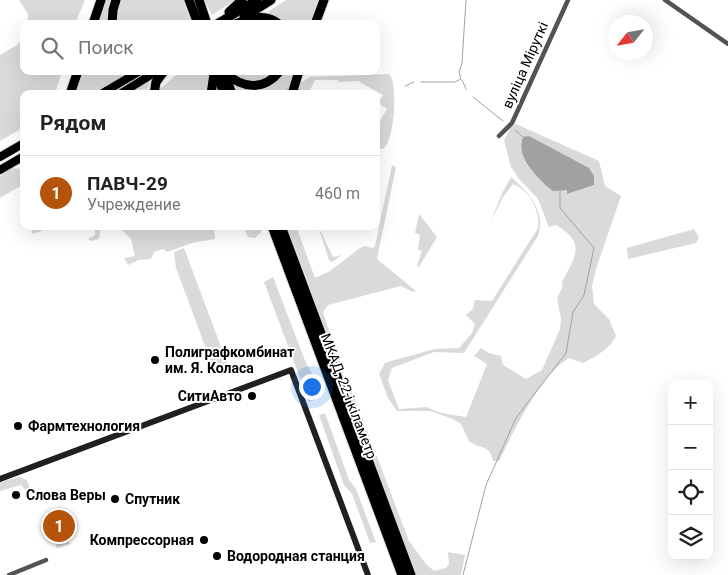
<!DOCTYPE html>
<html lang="ru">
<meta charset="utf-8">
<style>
body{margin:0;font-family:Roboto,sans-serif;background:#f6f6f6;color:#222}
.controls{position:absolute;right:15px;bottom:15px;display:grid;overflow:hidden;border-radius:10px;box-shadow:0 5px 20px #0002}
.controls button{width:45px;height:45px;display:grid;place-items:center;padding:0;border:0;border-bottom:1px solid #e0e0e0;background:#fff;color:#222;font:25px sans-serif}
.compass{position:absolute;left:608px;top:15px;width:45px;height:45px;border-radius:50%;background:#fff;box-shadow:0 5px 20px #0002;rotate:239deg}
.you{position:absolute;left:311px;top:386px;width:18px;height:18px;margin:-12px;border:4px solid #fff;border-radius:50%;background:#1a73e8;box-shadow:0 0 0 8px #1a73e833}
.badge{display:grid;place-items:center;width:32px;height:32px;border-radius:50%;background:#b45309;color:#fff;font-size:16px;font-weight:700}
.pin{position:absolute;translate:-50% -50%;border:2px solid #fff;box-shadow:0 1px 5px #0006}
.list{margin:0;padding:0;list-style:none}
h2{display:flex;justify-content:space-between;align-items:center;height:65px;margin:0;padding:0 20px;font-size:21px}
h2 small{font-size:16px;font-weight:400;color:#767676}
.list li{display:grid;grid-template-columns:32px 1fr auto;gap:15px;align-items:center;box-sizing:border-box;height:75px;padding:0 20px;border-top:1px solid #e0e0e0}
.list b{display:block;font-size:19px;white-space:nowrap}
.list p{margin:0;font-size:16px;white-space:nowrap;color:#767676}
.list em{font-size:16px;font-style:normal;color:#767676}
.icon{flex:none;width:28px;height:28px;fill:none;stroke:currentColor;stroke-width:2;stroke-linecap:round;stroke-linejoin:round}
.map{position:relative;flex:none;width:728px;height:575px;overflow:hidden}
.search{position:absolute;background:#fff;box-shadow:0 5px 20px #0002;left:20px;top:20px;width:360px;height:55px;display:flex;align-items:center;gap:12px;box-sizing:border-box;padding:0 18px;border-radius:10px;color:#767676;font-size:19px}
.panel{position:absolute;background:#fff;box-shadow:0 5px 20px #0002;left:20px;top:90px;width:360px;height:140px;border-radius:10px}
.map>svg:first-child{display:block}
.green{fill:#dadada;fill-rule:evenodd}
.water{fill:#a1a1a1}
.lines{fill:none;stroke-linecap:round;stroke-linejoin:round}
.stream{stroke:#a1a1a1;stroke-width:1}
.primary-casing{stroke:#dbdbdb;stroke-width:10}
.highway-casing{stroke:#dbdbdb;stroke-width:11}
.street{stroke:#535353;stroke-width:4.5}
.secondary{stroke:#202020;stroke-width:6}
.primary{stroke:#000;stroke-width:8}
.highway{stroke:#000;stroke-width:9}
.poi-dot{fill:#000;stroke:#fff;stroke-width:2}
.labels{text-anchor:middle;stroke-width:4;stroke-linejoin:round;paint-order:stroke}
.street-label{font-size:14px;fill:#000;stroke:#fff}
.poi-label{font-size:14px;font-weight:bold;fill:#000;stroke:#fff;text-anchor:start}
</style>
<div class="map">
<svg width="728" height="575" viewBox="0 0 728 575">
<rect width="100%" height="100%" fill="#fff"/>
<g class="green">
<path d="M19 0H85L75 24H27L28 14Z"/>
<path d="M105 0H112L109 24H98Z"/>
<path d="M119 0H183L192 24H114Z"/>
<path d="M204 0H235L212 15Z"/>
<path d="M286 0H318L310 24H281L269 14V11Z"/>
<path d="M24 37V71H62L55 94H24V127L0 141V55L17 45Z"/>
<path d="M83 71H130L93 94H74Z"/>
<path d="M181 71H209L211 78 208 94H157V88H161Z"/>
<path d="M231 71H276C261 82 245 87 231 71Z"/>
<path d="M283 71H295L287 94H237L236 85 244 87Z"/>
<path d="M389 74C399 83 394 144 383 149H376V128L387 109 378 103 383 95 358 81 338 82V80H315L308 94H296L300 83 310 77Z"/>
<path d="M151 78 148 88 141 90 148 89V94H125Z"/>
<path d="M516 124 599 161 605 186 621 196 597 266 592 286 594 304 609 319 616 336C611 348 595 357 583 363L569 358C540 375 514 431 499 461H493C489 443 480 450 469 441L461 424 455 420 431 411H397L388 398 379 374 385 363 391 361 435 349 459 348 472 333 475 324 466 315 473 309 475 300 492 301 538 228C540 210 530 191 513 184L503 197 491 221 502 193 511 177C529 193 546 210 538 236L464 353 434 352 392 368 388 380 399 409 427 407 441 413 466 417 487 364 474 356 481 348 489 353 501 356 503 365 526 379 542 370 560 329 561 319 557 298 562 288V282C575 257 587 243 556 225L549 227 538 199 519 179 511 167 504 140 511 127ZM523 137 594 185 567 194V190C545 192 513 159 523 137Z"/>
<path d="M392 165 396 167 377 259 416 291 413 292 401 286 328 305 323 312 343 376 354 396 409 541 426 564 434 571 446 568 449 564 448 552 465 555 461 575H416L287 226H296L315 278 330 271 360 248 365 246 373 248 375 246Z"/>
<path d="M11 168 24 169V184L0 198V176Z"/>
<path d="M419 214 437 237 419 267 417 266 422 251 418 250 420 235 415 233Z"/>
<path d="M30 226H54L33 234Z"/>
<path d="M92 226H101L99 239 92 241 88 239 95 235V229Z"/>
<path d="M118 226H214L215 239 192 243 167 252 163 249 154 252 151 259 139 260 128 265 124 258 135 256 131 239Z"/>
<path d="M243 226H262L261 232 255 238 248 237Z"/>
<path d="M318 226 333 257 342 255 332 262 329 260Z"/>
<path d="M694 229 699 237 696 243 628 259 627 248Z"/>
<path d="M184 248 229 368 215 373 176 268 174 252Z"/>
<path d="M273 277 306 363C312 375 323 382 319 398L309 402 264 282Z"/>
<path d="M325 413 349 480 356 489 376 542 370 543 352 494 344 485 319 415Z"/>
<path d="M19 477 27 480 32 494 30 495 21 485 0 491V482Z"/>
<path d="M66 534 70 544 57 548 53 538Z"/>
</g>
<path class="water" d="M529 136 589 168 594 176V185L567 194V190L553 191 549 188C536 176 515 157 523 137Z"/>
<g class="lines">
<g class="stream">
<path d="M462 80 466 89"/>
<path d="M421 82H455L461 79 459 72 462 63 466 0"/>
<path d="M405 86 414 82"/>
<path d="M280 94 288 89"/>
<path d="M473 97 503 121"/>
<path d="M515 130 523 137"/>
<path d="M463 575 486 485 516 418 566 353 573 312 584 295 594 248 560 208V190"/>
</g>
<g class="primary-casing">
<g id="primary">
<path d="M101 94 140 71"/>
<path d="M120 94 157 71"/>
<path d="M0 157 24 143"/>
<path d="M0 170 24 156"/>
</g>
</g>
<g class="highway-casing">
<g id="highway">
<path d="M189 0 198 24"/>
<path d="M199 0 207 24"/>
<path d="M229 12 242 0"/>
<path d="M244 17 271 0"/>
<path d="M93 24 101 0"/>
<path d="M112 24 113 10 116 0"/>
<path d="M217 24 257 0"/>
<path d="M235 24C250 19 265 12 279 24"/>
<path d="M315 24 324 0"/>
<path d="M216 71 224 94"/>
<path d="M224 72C242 88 263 92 280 71"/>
<path d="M225 74 232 94"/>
<path d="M70 94 78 71"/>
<path d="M154 94 156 82 164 71"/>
<path d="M211 94 214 74"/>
<path d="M292 94 299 71"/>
<path d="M272 226 402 575"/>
<path d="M281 226 411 575"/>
</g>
</g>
<g class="street">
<path d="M665 0 728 44"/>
<path d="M499 136 512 123 568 0"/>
<path d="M9 575 46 560"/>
</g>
<path class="secondary" d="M0 479 291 370 368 575"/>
<use href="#primary" class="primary"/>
<use href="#highway" class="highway"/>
</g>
<g class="poi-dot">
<circle cx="155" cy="360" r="5"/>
<circle cx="252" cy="396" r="5"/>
<circle cx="18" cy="426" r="5"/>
<circle cx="16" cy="495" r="5"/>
<circle cx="115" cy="499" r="5"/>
<circle cx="204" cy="540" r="5"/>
<circle cx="217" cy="556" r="5"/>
</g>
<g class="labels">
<g class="street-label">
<text transform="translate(525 65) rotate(-66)" y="5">вуліца Міруткі</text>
<text transform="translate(349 396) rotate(69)" y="5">МКАД, 22-і кіламетр</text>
</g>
<g class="poi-label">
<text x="165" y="357">Полиграфкомбинат<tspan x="165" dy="16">им. Я. Коласа</tspan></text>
<text x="242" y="401" text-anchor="end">СитиАвто</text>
<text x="28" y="431">Фармтехнология</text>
<text x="26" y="500">Слова Веры</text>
<text x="125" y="504">Спутник</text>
<text x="194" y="545" text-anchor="end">Компрессорная</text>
<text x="227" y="561">Водородная станция</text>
</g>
</g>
</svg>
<div class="controls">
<button>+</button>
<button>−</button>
<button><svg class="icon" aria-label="locate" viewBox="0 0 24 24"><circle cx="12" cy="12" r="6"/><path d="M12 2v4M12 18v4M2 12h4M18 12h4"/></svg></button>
<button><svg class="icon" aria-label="layers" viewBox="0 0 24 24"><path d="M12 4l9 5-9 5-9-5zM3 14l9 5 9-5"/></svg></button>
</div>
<svg class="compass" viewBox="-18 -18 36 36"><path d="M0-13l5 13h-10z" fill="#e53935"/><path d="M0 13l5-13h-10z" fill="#767676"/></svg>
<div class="you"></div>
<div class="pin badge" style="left:59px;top:526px">1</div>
<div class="search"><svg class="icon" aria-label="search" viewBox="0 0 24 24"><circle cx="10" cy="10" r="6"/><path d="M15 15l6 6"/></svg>Поиск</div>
<section class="panel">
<h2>Рядом<small></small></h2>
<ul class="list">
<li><span class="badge">1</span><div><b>ПАВЧ-29</b><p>Учреждение</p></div><em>460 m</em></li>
</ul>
</section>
</div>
